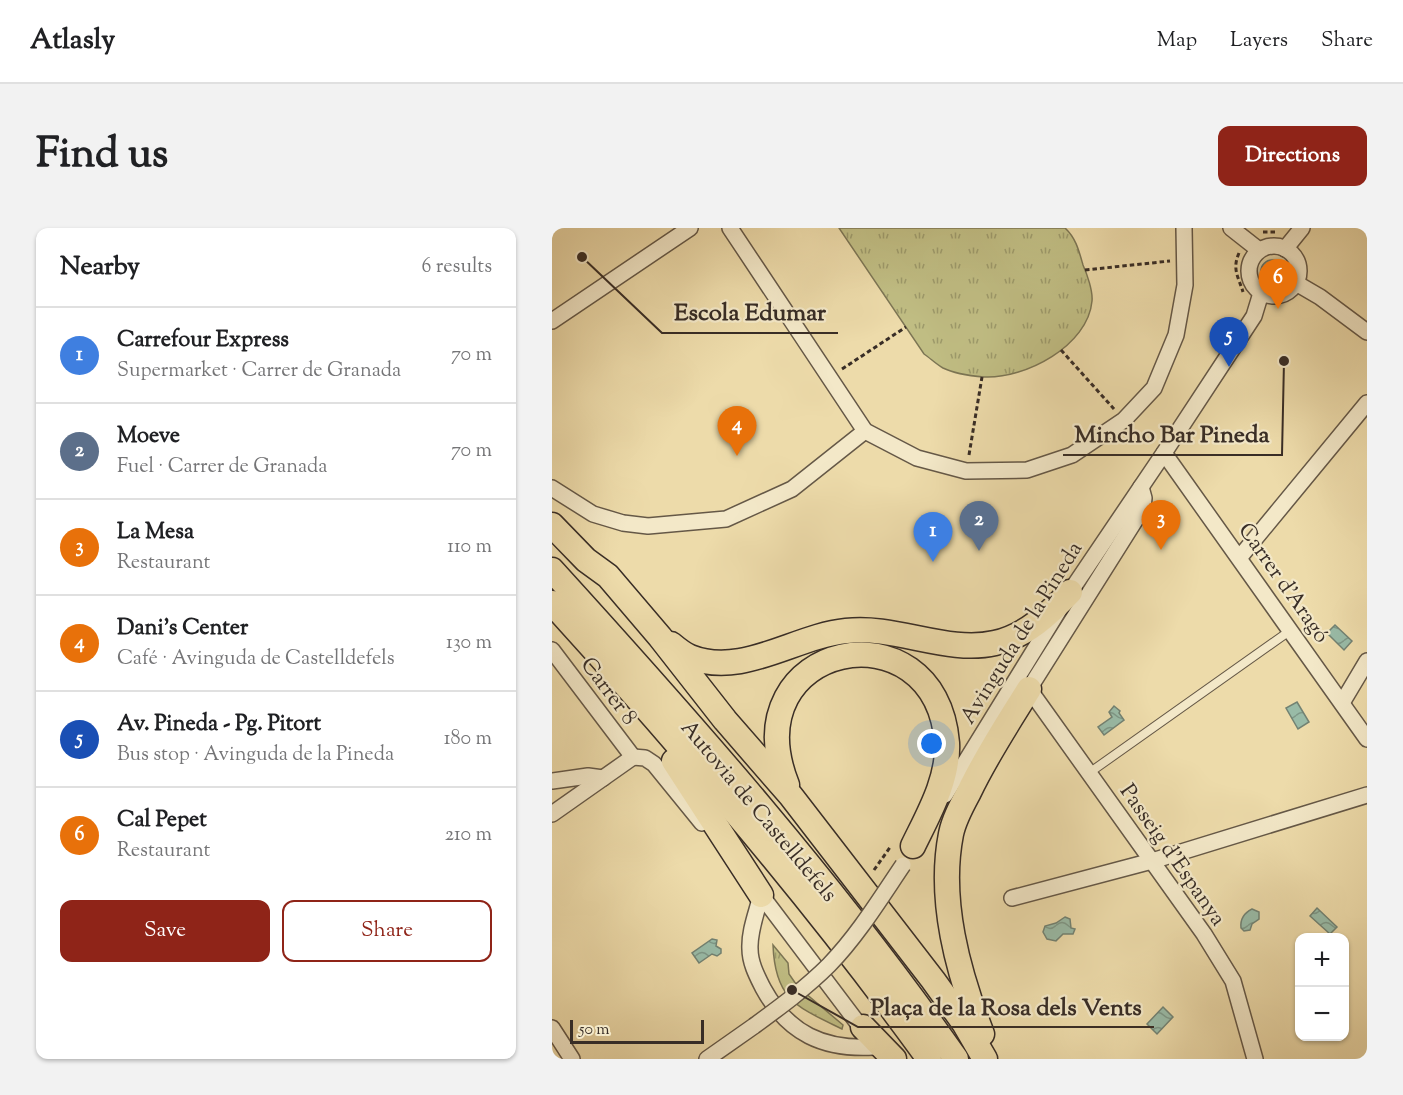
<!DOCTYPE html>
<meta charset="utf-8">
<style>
body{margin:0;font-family:"Sorts Mill Goudy",serif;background:#f2f2f2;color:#202124}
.controls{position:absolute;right:18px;bottom:18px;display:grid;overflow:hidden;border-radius:12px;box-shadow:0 2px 4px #0004}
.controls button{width:54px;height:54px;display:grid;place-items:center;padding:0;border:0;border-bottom:2px solid #e0e0e0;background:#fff;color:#202124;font:30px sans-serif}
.scale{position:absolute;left:18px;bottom:15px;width:134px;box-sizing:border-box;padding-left:6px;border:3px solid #382d26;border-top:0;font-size:16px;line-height:21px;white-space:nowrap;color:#382d26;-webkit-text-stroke:4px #f3e8c8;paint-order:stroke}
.you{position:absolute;left:380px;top:516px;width:21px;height:21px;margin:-15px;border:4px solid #fff;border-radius:50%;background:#1a73e8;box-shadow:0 0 0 9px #1a73e833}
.badge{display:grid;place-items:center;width:39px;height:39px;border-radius:50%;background:#8f2418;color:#fff;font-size:20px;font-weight:700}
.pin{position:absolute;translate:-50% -50px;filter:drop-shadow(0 2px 3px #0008)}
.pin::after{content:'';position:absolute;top:32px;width:21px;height:18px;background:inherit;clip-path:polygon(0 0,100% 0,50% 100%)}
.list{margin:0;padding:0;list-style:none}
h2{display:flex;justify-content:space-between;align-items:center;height:78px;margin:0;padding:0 24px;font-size:26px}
h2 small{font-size:20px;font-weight:400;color:#757577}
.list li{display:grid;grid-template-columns:39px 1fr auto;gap:18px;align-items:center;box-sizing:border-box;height:96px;padding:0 24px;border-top:2px solid #e0e0e0}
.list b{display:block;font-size:22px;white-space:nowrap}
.list p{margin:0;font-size:20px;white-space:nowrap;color:#757577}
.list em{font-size:20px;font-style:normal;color:#757577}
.actions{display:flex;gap:12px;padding:18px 24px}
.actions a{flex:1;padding:14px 0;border:2px solid #8f2418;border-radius:12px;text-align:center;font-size:21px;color:#8f2418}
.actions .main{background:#8f2418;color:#fff}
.map{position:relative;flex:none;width:815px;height:831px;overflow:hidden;border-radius:12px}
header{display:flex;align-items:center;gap:36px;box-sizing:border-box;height:84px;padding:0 30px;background:#fff;border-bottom:2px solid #e0e0e0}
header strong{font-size:28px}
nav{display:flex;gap:33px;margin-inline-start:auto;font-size:21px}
.intro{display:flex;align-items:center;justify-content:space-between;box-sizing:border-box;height:144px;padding:0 36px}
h1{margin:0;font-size:42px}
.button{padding:15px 27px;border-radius:12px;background:#8f2418;color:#fff;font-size:21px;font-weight:700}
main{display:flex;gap:36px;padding:0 36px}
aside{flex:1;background:#fff;border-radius:12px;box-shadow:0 2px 4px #0004}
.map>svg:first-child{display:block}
.grass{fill:url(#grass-tufts);stroke:#7c7554;stroke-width:1.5}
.water{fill:url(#water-waves);stroke:#728273;stroke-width:1.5}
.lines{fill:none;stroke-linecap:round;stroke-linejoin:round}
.service-casing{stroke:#655847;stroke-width:10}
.minor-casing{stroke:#655847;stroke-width:18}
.trunk-casing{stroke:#382d26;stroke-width:27}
.path{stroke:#382d26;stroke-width:3;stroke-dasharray:4.5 3;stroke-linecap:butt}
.service{stroke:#f3e8c8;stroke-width:8}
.minor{stroke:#f3e8c8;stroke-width:15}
.trunk{stroke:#eddbaa;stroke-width:24}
.minor-bridge-casing{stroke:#655847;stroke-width:18;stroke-linecap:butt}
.minor-bridge{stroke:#f3e8c8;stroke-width:15}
.labels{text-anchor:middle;stroke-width:4.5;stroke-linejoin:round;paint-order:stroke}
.street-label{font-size:22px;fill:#382d26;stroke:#f3e8c8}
.leader{fill:none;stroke:#382d26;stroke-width:2}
.callout-dot{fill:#382d26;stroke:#f3e8c8;stroke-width:2}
.callout-label{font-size:24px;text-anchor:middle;font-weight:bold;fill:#382d26;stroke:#f3e8c8;stroke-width:4.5;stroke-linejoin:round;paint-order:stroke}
</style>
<header>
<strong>Atlasly</strong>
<nav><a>Map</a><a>Layers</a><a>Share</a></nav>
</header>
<div class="intro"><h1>Find us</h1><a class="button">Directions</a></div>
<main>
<aside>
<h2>Nearby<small>6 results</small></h2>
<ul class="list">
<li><span class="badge" style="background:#3f7fe0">1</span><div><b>Carrefour Express</b><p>Supermarket · Carrer de Granada</p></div><em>70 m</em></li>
<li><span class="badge" style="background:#5c6f8a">2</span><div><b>Moeve</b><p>Fuel · Carrer de Granada</p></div><em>70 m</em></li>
<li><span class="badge" style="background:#e8710a">3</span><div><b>La Mesa</b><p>Restaurant</p></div><em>110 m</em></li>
<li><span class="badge" style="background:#e8710a">4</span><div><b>Dani's Center</b><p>Café · Avinguda de Castelldefels</p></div><em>130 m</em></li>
<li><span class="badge" style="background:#1a4fb4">5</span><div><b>Av. Pineda - Pg. Pitort</b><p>Bus stop · Avinguda de la Pineda</p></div><em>180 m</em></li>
<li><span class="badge" style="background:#e8710a">6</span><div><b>Cal Pepet</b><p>Restaurant</p></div><em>210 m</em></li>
</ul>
<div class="actions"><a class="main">Save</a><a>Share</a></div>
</aside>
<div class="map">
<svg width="815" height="831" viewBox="0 0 815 831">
<defs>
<pattern id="grass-tufts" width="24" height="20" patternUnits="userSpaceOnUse" patternTransform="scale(1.5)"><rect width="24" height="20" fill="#c0bd83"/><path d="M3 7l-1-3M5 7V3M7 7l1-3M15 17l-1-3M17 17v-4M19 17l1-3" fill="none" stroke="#9d9a6b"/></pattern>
<pattern id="water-waves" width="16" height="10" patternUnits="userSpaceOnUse" patternTransform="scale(1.5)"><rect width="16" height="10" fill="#99bba7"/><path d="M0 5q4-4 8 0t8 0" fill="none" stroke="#7e9888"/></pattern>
</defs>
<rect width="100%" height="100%" fill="#eddbaa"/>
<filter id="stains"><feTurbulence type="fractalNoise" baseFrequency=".00333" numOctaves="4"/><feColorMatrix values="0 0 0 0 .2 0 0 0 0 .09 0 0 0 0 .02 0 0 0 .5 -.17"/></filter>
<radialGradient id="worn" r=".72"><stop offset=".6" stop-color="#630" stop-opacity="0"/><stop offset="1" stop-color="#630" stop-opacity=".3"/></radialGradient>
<g class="grass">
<path d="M287 0H513C524 10 527 23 531 37 535 46 541 63 540 73 536 118 473 151 432 149 420 148 401 145 391 140 384 136 378 130 372 126Z"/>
<path d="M221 717 236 735 237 746 246 759 291 797 290 801C245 779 223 772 221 717Z"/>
</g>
<g class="water">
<circle cx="720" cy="43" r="11"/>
<path d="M783 397 800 413 792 422 775 405Z"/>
<path d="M745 474 757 494 746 501 734 480Z"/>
<path d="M562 478 568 483 567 485 572 492 552 507 546 499 560 489 557 484Z"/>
<path d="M765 680 785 699 778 706 758 688Z"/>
<path d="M700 681 707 684V691L700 696 698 702 692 703 689 700C688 691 692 685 700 681Z"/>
<path d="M513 689 518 691 519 700 523 701 521 706H511L504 713 495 711 491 704 493 698 504 695Z"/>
<path d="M160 711 165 712 164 718 169 721V725L165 728 160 726 147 735 140 725Z"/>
<path d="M611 779 621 789 605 806 595 796Z"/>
</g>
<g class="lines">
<g class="service-casing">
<path id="service" d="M537 545 739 402"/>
</g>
<g class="minor-casing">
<g id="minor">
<path d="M178 0 313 203 365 230 414 243 475 242 520 227 572 192 602 160 624 107 633 57 632 0"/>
<path d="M679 0 707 22"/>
<circle cx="722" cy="43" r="25"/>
<path d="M733 21 750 0"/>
<path d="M744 55 768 69 815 104"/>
<path d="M0 93 138 0"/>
<path d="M612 225 815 511"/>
<path d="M589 259 592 270 591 280 477 461 652 706 681 753 703 831"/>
<path d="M0 260 41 286 71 295 96 298 174 291 240 261 313 203"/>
<path d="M688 329 815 175"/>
<path d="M0 422 81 529"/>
<path d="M790 475 815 433"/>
<path d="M81 529 93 530 102 536 150 595"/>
<path d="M0 553 36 548 51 550"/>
<path d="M393 567 518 364 612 225 702 88 709 65"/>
<path d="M0 586 81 529"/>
<path d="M204 660 209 667C205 684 197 703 198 721 198 735 205 748 211 760 236 806 272 822 322 819"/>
<path d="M209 667 314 806"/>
<path d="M460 670 600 633 815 567"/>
<path d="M0 800 20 831"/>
<path d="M155 831 202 798"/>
</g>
</g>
<g class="trunk-casing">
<g id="trunk">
<path d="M0 297 34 332 56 348 108 409 173 492 239 568 381 752 412 795 433 831"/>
<path d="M0 342C142 498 283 658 404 831"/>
<path d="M0 375C132 520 262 672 377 831"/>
<path d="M119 416C125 421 131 426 138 429 190 450 243 408 294 403 344 397 395 426 443 415 474 408 497 386 518 364"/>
<path d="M122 533 209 667"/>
<path d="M235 557C178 413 384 373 395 515 397 551 376 587 361 618"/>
<path d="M311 799 342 831"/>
<path d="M430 806C406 744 386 672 399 606 402 591 410 577 417 564 434 528 456 495 477 461"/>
</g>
</g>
<g class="path">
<path d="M711 4H725"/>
<path d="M687 25C680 41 686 48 691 64"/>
<path d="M533 42 618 33"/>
<path d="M509 122 562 181"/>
<path d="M290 141 354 99"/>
<path d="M417 227 430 149"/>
<path d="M322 642 339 618"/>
</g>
<use href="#service" class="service"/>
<use href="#minor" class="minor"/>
<use href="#trunk" class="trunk"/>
<g class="minor-bridge-casing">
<path id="minor-bridge" d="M202 798C228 779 254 760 277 737 306 707 328 671 351 637"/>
</g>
<use href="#minor-bridge" class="minor-bridge"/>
</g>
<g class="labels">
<g class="street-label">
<text transform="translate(733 354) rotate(55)" y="8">Carrer d'Aragó</text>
<text transform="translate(468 404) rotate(-58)" y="8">Avinguda de la Pineda</text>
<text transform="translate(58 462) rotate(53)" y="8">Carrer 8</text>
<text transform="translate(208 582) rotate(50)" y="8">Autovia de Castelldefels</text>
<text transform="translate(622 626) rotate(55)" y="8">Passeig d'Espanya</text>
</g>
</g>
<path class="leader" d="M30 29L110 105H286M732 133L730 227H511M240 762L306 799H602"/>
<g class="callout-dot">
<circle cx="30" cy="29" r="6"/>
<circle cx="732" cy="133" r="6"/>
<circle cx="240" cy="762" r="6"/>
</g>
<g class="callout-label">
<text x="198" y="92">Escola Edumar</text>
<text x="620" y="214">Mincho Bar Pineda</text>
<text x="454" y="787">Plaça de la Rosa dels Vents</text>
</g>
<rect width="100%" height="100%" filter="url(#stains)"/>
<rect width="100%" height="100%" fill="url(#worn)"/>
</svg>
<div class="controls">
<button>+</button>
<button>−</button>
</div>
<div class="scale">50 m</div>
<div class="you"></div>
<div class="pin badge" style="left:381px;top:334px;background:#3f7fe0">1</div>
<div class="pin badge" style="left:427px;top:323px;background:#5c6f8a">2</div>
<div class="pin badge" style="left:609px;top:322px;background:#e8710a">3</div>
<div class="pin badge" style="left:185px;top:228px;background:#e8710a">4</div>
<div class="pin badge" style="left:677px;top:139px;background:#1a4fb4">5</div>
<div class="pin badge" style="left:726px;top:81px;background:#e8710a">6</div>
</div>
</main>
